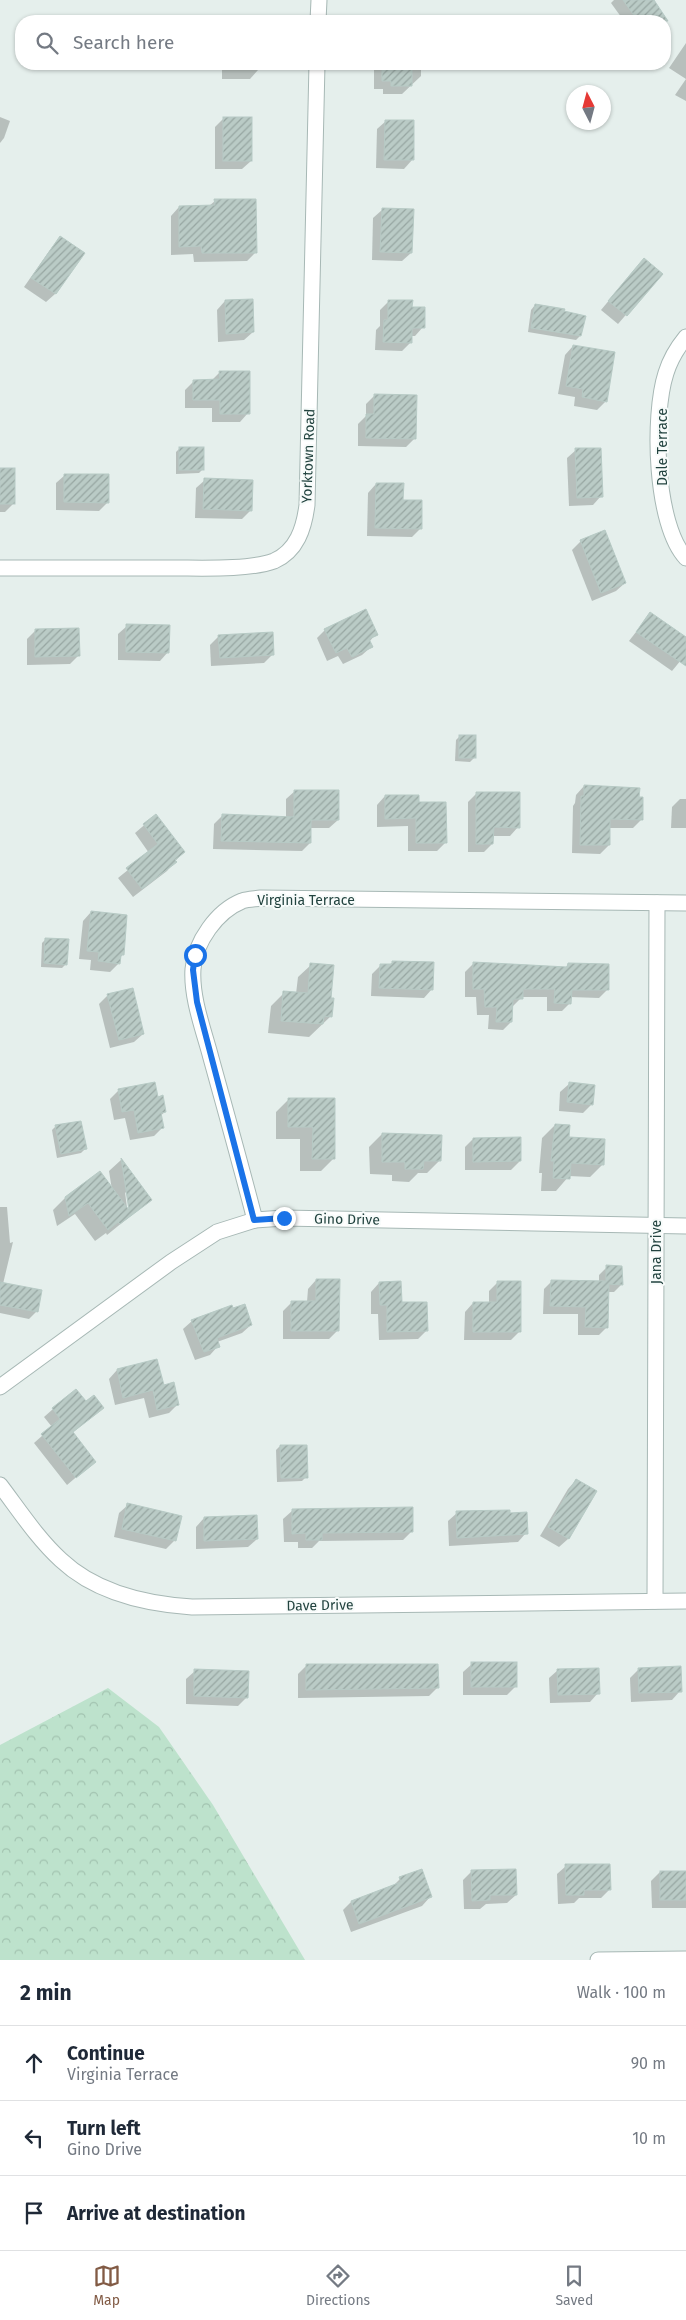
<!DOCTYPE html>
<meta charset="utf-8">
<style>
body{margin:0;font-family:"Fira Sans",sans-serif;background:#f6f6f7;color:#1f2937}
.compass{position:absolute;left:566px;top:85px;width:45px;height:45px;border-radius:50%;background:#fff;box-shadow:0 1px 4px #0004;rotate:354deg}
.stop{position:absolute;width:15px;height:15px;margin:-11px;border:4px solid #1a73e8;border-radius:50%;background:#fff}
.stop.end{background:#1a73e8;border-color:#fff;box-shadow:0 1px 5px #0008}
.list{margin:0;padding:0;list-style:none}
h2{display:flex;justify-content:space-between;align-items:center;height:65px;margin:0;padding:0 20px;font-size:21px}
h2 small{font-size:16px;font-weight:400;color:#747a83}
.list li{display:grid;grid-template-columns:32px 1fr auto;gap:15px;align-items:center;box-sizing:border-box;height:75px;padding:0 20px;border-top:1px solid #e0e1e3}
.list b{display:block;font-size:19px;white-space:nowrap}
.list p{margin:0;font-size:16px;white-space:nowrap;color:#747a83}
.list em{font-size:16px;font-style:normal;color:#747a83}
.icon{flex:none;width:28px;height:28px;fill:none;stroke:currentColor;stroke-width:2;stroke-linecap:round;stroke-linejoin:round}
.map{position:relative;flex:none;width:686px;height:1960px;overflow:hidden}
.search{position:absolute;background:#fff;box-shadow:0 1px 4px #0004;left:15px;right:15px;top:15px;height:55px;display:flex;align-items:center;gap:12px;box-sizing:border-box;padding:0 18px;border-radius:20px;color:#747a83;font-size:19px}
.sheet{height:290px;background:#fff}
nav{display:flex;justify-content:space-around;align-items:center;box-sizing:border-box;height:70px;border-top:1px solid #e0e1e3;background:#fff;font-size:14px;color:#747a83}
nav a{display:grid;justify-items:center;gap:2px}
nav .on{color:#825b45}
.map>svg:first-child{display:block}
.forest{fill:url(#forest-crowns)}
.shadow{fill:#0003;fill-rule:evenodd}
.building{fill:url(#building-hatch);stroke:#b7cac5}
.lines{fill:none;stroke-linecap:round;stroke-linejoin:round}
.minor-casing{stroke:#a7b8b5;stroke-width:17}
.minor{stroke:#fff;stroke-width:15}
.route{stroke:#1a73e8;stroke-width:6}
.labels{text-anchor:middle;stroke-width:4;stroke-linejoin:round;paint-order:stroke}
.street-label{font-size:14px;fill:#22433f;stroke:#f7fbfa}
</style>
<div class="map">
<svg width="686" height="1960" viewBox="0 0 686 1960">
<defs>
<pattern id="forest-crowns" width="20" height="18" patternUnits="userSpaceOnUse" patternTransform="scale(1.25)"><rect width="20" height="18" fill="#bde2cc"/><path d="M2 6a3 3 0 1 1 6 0M12 15a3 3 0 1 1 6 0" fill="none" stroke="#a2c3b0"/></pattern>
<pattern id="building-hatch" width="6" height="6" patternUnits="userSpaceOnUse" patternTransform="scale(1.25)"><rect width="6" height="6" fill="#bacbc6"/><path d="M-1 1l2-2M0 6l6-6M5 7l2-2" fill="none" stroke="#97a6a2"/></pattern>
</defs>
<rect width="100%" height="100%" fill="#e5efec"/>
<path class="forest" d="M108 1688 159 1727 213 1805 305 1960H0V1745Z"/>
<g class="shadow">
<path d="M614 0H652L663 16 657 21H624L611 3Z"/>
<path d="M686 43V101L675 95 686 79 669 68Z"/>
<path d="M222 64H258V70L250 79H222Z"/>
<path d="M374 64H421V76L402 94H383V89H374Z"/>
<path d="M0 117 10 121 4 138 0 143Z"/>
<path d="M223 119 251 161 242 169H215V127Z"/>
<path d="M386 121 412 160 404 169 376 168 377 129Z"/>
<path d="M215 201 256 252 247 261 194 262 193 254 171 255V216L179 207 209 206Z"/>
<path d="M382 210 411 253 402 261 372 260 373 218Z"/>
<path d="M60 238 83 254 55 294 46 302 24 287 52 247Z"/>
<path d="M636 268 661 274 618 324 601 310Z"/>
<path d="M225 301 253 332 244 340 218 342 217 310Z"/>
<path d="M389 301 411 309 423 327 415 336H411V342L402 351 375 350 376 330 380 326V310Z"/>
<path d="M535 305 580 336 576 340 528 332 531 310Z"/>
<path d="M573 346 606 401 597 410 574 406 575 397 558 394 565 355Z"/>
<path d="M220 372 248 413 240 422H212V408H185V390L194 381H211Z"/>
<path d="M375 395 415 438 406 447 358 446V424L366 416V404Z"/>
<path d="M180 448 203 469 199 473 176 474V452Z"/>
<path d="M576 450 601 496 593 505 569 506 567 458Z"/>
<path d="M0 469 14 503 5 512H0Z"/>
<path d="M65 475 108 502 99 511 56 510V483Z"/>
<path d="M205 480 251 510 242 519 195 518 196 488Z"/>
<path d="M376 484 421 528 412 537 367 536 368 493Z"/>
<path d="M581 541 625 583 616 591 592 601 572 550Z"/>
<path d="M650 614 686 638V654L672 671 629 641Z"/>
<path d="M127 626 168 652 160 661 118 660V634Z"/>
<path d="M325 630 376 634 369 642 371 647 362 655 343 664 338 656 327 661 317 638Z"/>
<path d="M35 631 79 655 70 664 27 665V639Z"/>
<path d="M219 636 273 654 264 663 211 666 210 645Z"/>
<path d="M460 736 474 758 470 762 455 761 456 740Z"/>
<path d="M584 786H608V789L638 799 641 820 633 828H609V845L600 854 572 853 573 806 575 803 576 795Z"/>
<path d="M295 791 338 820 329 828H310V843L302 851 213 849 214 824 222 816 286 818V799Z"/>
<path d="M476 794 518 827 510 836H492V844L484 852H468V802Z"/>
<path d="M385 796 418 804 446 842 437 851H408V826L377 827V805Z"/>
<path d="M680 799H686V828H671L672 807Z"/>
<path d="M156 815 183 852 167 871 133 897 118 878 149 853 135 833Z"/>
<path d="M91 912 123 954 120 958 119 963 110 972 90 970 91 960 79 959 83 921Z"/>
<path d="M46 939 66 964 62 968 41 967 42 943Z"/>
<path d="M393 962 432 989 424 998 371 996 372 974 381 965H389Z"/>
<path d="M473 964 565 968 568 965 607 990 599 998 570 997V1003L562 1011H547V997H522L512 1007 511 1022 503 1030 488 1029 489 1015H477L476 997H465V972Z"/>
<path d="M311 965 329 999 331 1016 309 1037 268 1033 271 1006 284 993 296 994 298 977Z"/>
<path d="M108 995 143 1034 134 1042 110 1048 99 1004Z"/>
<path d="M569 1084 592 1104 583 1113 559 1111 560 1092Z"/>
<path d="M118 1091 157 1098 165 1112 160 1116 163 1127 154 1136 130 1140 125 1118 114 1120 110 1099Z"/>
<path d="M289 1099H334V1158L321 1171H300V1139H276V1112Z"/>
<path d="M555 1125 568 1139 603 1164 590 1177 569 1176 556 1191H541L542 1173H539L542 1138Z"/>
<path d="M56 1126 85 1149 81 1153 57 1158 52 1130Z"/>
<path d="M382 1134 440 1160 427 1173H418L409 1182 392 1181V1175L370 1174 369 1147Z"/>
<path d="M473 1139 520 1161 511 1170H465V1147Z"/>
<path d="M121 1160 150 1200 107 1235 106 1233 95 1241 75 1214 57 1226 53 1210 65 1198 112 1190 109 1171ZM125 1192 128 1195 131 1216H128Z"/>
<path d="M0 1207H7L10 1243 13 1242 3 1284 37 1311 29 1319 0 1313Z"/>
<path d="M607 1267 622 1284 614 1292H608L607 1327 599 1335H578V1314H543L544 1289 552 1281 599 1282V1275Z"/>
<path d="M316 1280 338 1330 329 1339H283V1311L292 1302H307L308 1289Z"/>
<path d="M498 1282 519 1332 511 1340H464L465 1312 473 1303H489V1291Z"/>
<path d="M379 1283 427 1330 418 1339 379 1340 378 1314H371V1292Z"/>
<path d="M192 1321 251 1325 242 1333 217 1342 218 1346 210 1355 195 1360 183 1329Z"/>
<path d="M117 1370 163 1386 178 1404 169 1413 149 1418 144 1398 115 1405 109 1379Z"/>
<path d="M85 1403 102 1408 72 1433 94 1462 67 1485 34 1443 52 1427 44 1417 53 1409Z"/>
<path d="M280 1446 306 1477 302 1481 277 1482 276 1450Z"/>
<path d="M576 1480 596 1492 568 1539 559 1547 540 1536 568 1489Z"/>
<path d="M128 1505 175 1540 166 1549 114 1537 119 1513Z"/>
<path d="M292 1511 412 1531 403 1540 319 1541 312 1548H298V1542H284L283 1519Z"/>
<path d="M457 1513 509 1514 526 1533 518 1542 449 1546 448 1521Z"/>
<path d="M204 1518 257 1539 248 1547 196 1549V1527Z"/>
<path d="M472 1664 515 1687 507 1695H463V1672Z"/>
<path d="M307 1665 437 1688 429 1696 298 1698V1674Z"/>
<path d="M639 1669 680 1691 672 1700 631 1702 630 1678Z"/>
<path d="M558 1670 598 1693 590 1702 550 1703 549 1678Z"/>
<path d="M195 1671 246 1698 238 1706 186 1704V1679Z"/>
<path d="M566 1866 610 1889 601 1898H579L574 1903 558 1904 557 1874Z"/>
<path d="M472 1871 516 1895 507 1903 486 1904 480 1909H464L463 1880Z"/>
<path d="M686 1871V1908H652L651 1881 660 1872Z"/>
<path d="M400 1879 430 1897 422 1906 351 1932 343 1910 351 1902 392 1887Z"/>
</g>
<g class="building">
<path d="M623 0H654L668 21H638Z"/>
<path d="M382 64H412V86H391V81H382Z"/>
<rect x="223" y="117" width="29" height="44"/>
<path d="M385 120H414V160H384Z"/>
<path d="M214 199H256L257 253H202L201 246 179 247V206L215 205Z"/>
<path d="M382 208 414 209 412 253 380 252Z"/>
<path d="M60 236 85 253 56 294 31 278Z"/>
<path d="M644 258 663 274 627 316 608 301Z"/>
<path d="M253 299 254 332 226 334 225 300Z"/>
<path d="M388 300H413L412 307H425V328H412V343L383 342 384 320H388Z"/>
<path d="M535 304 565 309 564 311 586 316 581 336 531 328Z"/>
<path d="M573 345 615 352 607 402 582 397 583 389 566 386Z"/>
<path d="M219 371H250V414H220V400H193V380L220 379Z"/>
<path d="M374 394 417 395 416 439 366 438V414H374Z"/>
<rect x="179" y="447" width="25" height="23"/>
<path d="M575 448H601L603 497 577 498Z"/>
<rect x="0" y="468" width="15" height="36"/>
<path d="M64 474H109V503L64 502Z"/>
<path d="M204 478 253 480 252 511 203 509Z"/>
<path d="M376 483H404L403 500H422V529L375 528Z"/>
<path d="M605 530 626 583 601 593 580 540Z"/>
<path d="M366 609 378 635 369 639 373 647 352 657 347 648 336 653 324 629Z"/>
<path d="M650 612 686 637V666L636 632Z"/>
<path d="M126 624 170 625 169 653 126 652Z"/>
<path d="M79 628 80 656 35 657V629Z"/>
<path d="M273 632 274 655 220 658 218 635Z"/>
<rect x="459" y="735" width="17" height="23"/>
<path d="M584 785 640 788 639 797H643V820L610 819V845H580L581 796H584Z"/>
<path d="M294 790H339V820H311V843L221 841 222 814 294 817Z"/>
<path d="M476 792H520V828L494 827 493 844H476Z"/>
<path d="M385 795H419V802H446L447 843H416V818L385 819Z"/>
<path d="M156 814 185 852 175 860 177 862 142 889 126 868 158 844 143 824Z"/>
<path d="M91 911 127 915 124 955H121L120 964 98 961 99 952 87 951Z"/>
<path d="M45 938 69 939 67 965 44 963Z"/>
<path d="M392 961 434 962 433 990 379 988 380 964H392Z"/>
<path d="M473 962 567 967 568 963 609 964V990H572L571 1004 554 1003 555 989H523V999H513L512 1022H496L497 1007H485L484 989H473Z"/>
<path d="M310 963 334 965 331 998H334L332 1017 324 1016 323 1024 281 1021 283 991 308 993Z"/>
<path d="M133 988 144 1034 119 1040 107 994Z"/>
<path d="M155 1082 158 1097 163 1095 166 1112 161 1113 164 1128 138 1133 134 1110 122 1112 118 1089Z"/>
<path d="M569 1082 595 1085 593 1105 567 1102Z"/>
<path d="M288 1098H335V1159H312L313 1127H288Z"/>
<path d="M81 1121 87 1149 61 1154 55 1125Z"/>
<path d="M555 1124 570 1125 569 1137 605 1139 604 1165 571 1163 570 1179 553 1178 554 1161H551Z"/>
<path d="M382 1133 442 1135 441 1161H424L423 1169H405V1162H382Z"/>
<path d="M521 1137V1161L473 1162V1138Z"/>
<path d="M121 1158 152 1200 120 1224 118 1222 108 1230 88 1203 69 1216 65 1197 100 1171 129 1210Z"/>
<path d="M606 1265 622 1266 623 1285 609 1284 608 1328 585 1327 586 1307 550 1306 551 1280 606 1281Z"/>
<path d="M316 1279H340L339 1331H291V1301H316Z"/>
<path d="M401 1281 402 1302H427L428 1331 387 1332V1305H380L379 1282Z"/>
<path d="M497 1281H521V1332H473V1302H497Z"/>
<path d="M0 1282 42 1290 38 1312 0 1305Z"/>
<path d="M245 1304 252 1325 217 1338 220 1347 204 1352 191 1320 232 1305 233 1308Z"/>
<path d="M157 1359 164 1385 174 1382 179 1405 157 1410 153 1390 123 1398 117 1369Z"/>
<path d="M76 1389 86 1401 94 1395 104 1408 73 1432 96 1462 76 1478 41 1434 60 1419 52 1408Z"/>
<path d="M280 1445H307L308 1478H281Z"/>
<path d="M576 1479 597 1491 569 1539 548 1527Z"/>
<path d="M127 1503 182 1516 176 1541 122 1529Z"/>
<path d="M413 1507V1532L322 1533V1540H306V1533L292 1534V1509Z"/>
<path d="M510 1510V1513L527 1512 528 1534 457 1538 456 1511Z"/>
<path d="M257 1515 258 1539 204 1541V1517Z"/>
<rect x="471" y="1662" width="46" height="25"/>
<path d="M306 1664H438L439 1688 306 1690Z"/>
<path d="M681 1666 682 1692 639 1693 638 1668Z"/>
<path d="M599 1668 600 1694 558 1695 557 1669Z"/>
<path d="M194 1669 249 1671 248 1698 194 1696Z"/>
<path d="M565 1864H610L611 1890H584V1895H566Z"/>
<path d="M422 1869 432 1897 359 1924 351 1901 401 1882 399 1877Z"/>
<path d="M516 1869 517 1895H490V1900L472 1901 471 1870Z"/>
<rect x="660" y="1871" width="26" height="29"/>
</g>
<g class="lines">
<g class="minor-casing">
<g id="minor">
<path d="M318 21 319 0"/>
<path d="M686 337C677 348 670 360 666 373 652 416 655 525 686 558"/>
<path d="M0 568C58 568 117 568 175 568 202 568 249 570 274 561 297 551 304 528 307 505L317 64"/>
<path d="M255 1220C241 1166 226 1112 211 1058 204 1031 191 998 193 969 195 942 217 911 242 901 248 899 255 899 261 898L686 903"/>
<path d="M0 1387 171 1262 217 1232 255 1220 284 1218 686 1226"/>
<path d="M0 1485C19 1510 37 1538 61 1560 96 1593 146 1604 192 1607L686 1601"/>
<path d="M655 1601 657 903"/>
<path d="M598 1960 686 1959"/>
</g>
</g>
<use href="#minor" class="minor"/>
</g>
<g class="lines">
<path class="route" d="M195 955 193 970 197 1002 254 1220 284 1218"/>
</g>
<g class="labels">
<g class="street-label">
<text transform="translate(662 447) rotate(-90)" y="5">Dale Terrace</text>
<text transform="translate(308 456) rotate(-88)" y="5">Yorktown Road</text>
<text x="306" y="905">Virginia Terrace</text>
<text transform="translate(347 1219) rotate(1)" y="5">Gino Drive</text>
<text transform="translate(656 1252) rotate(-90)" y="5">Jana Drive</text>
<text transform="translate(320 1605) rotate(-1)" y="5">Dave Drive</text>
</g>
</g>
</svg>
<svg class="compass" viewBox="-18 -18 36 36"><path d="M0-13l5 13h-10z" fill="#e53935"/><path d="M0 13l5-13h-10z" fill="#747a83"/></svg>
<div class="stop" style="left:195px;top:955px"></div>
<div class="stop end" style="left:284px;top:1218px"></div>
<div class="search"><svg class="icon" aria-label="search" viewBox="0 0 24 24"><circle cx="10" cy="10" r="6"/><path d="M15 15l6 6"/></svg>Search here</div>
</div>
<section class="sheet">
<h2>2 min<small>Walk · 100 m</small></h2>
<ul class="list">
<li><svg class="icon" aria-label="ahead" viewBox="0 0 24 24"><path d="M12 20V5M6 11l6-6 6 6"/></svg><div><b>Continue</b><p>Virginia Terrace</p></div><em>90 m</em></li>
<li><svg class="icon" aria-label="left" viewBox="0 0 24 24"><path d="M17 20v-9H6M10 6l-5 5 5 5"/></svg><div><b>Turn left</b><p>Gino Drive</p></div><em>10 m</em></li>
<li><svg class="icon" aria-label="arrive" viewBox="0 0 24 24"><path d="M6 21V4h12l-3 4 3 4H6"/></svg><div><b>Arrive at destination</b></div></li>
</ul>
</section>
<nav>
<a class="on"><svg class="icon" aria-label="map" viewBox="0 0 24 24"><path d="M3 6l6-2 6 2 6-2v14l-6 2-6-2-6 2zM9 4v14M15 6v14"/></svg>Map</a>
<a><svg class="icon" aria-label="directions" viewBox="0 0 24 24"><path d="M12 3l9 9-9 9-9-9zM9 14v-3h6M13 9l2 2-2 2"/></svg>Directions</a>
<a><svg class="icon" aria-label="saved" viewBox="0 0 24 24"><path d="M7 4h10v16l-5-4-5 4z"/></svg>Saved</a>
</nav>
